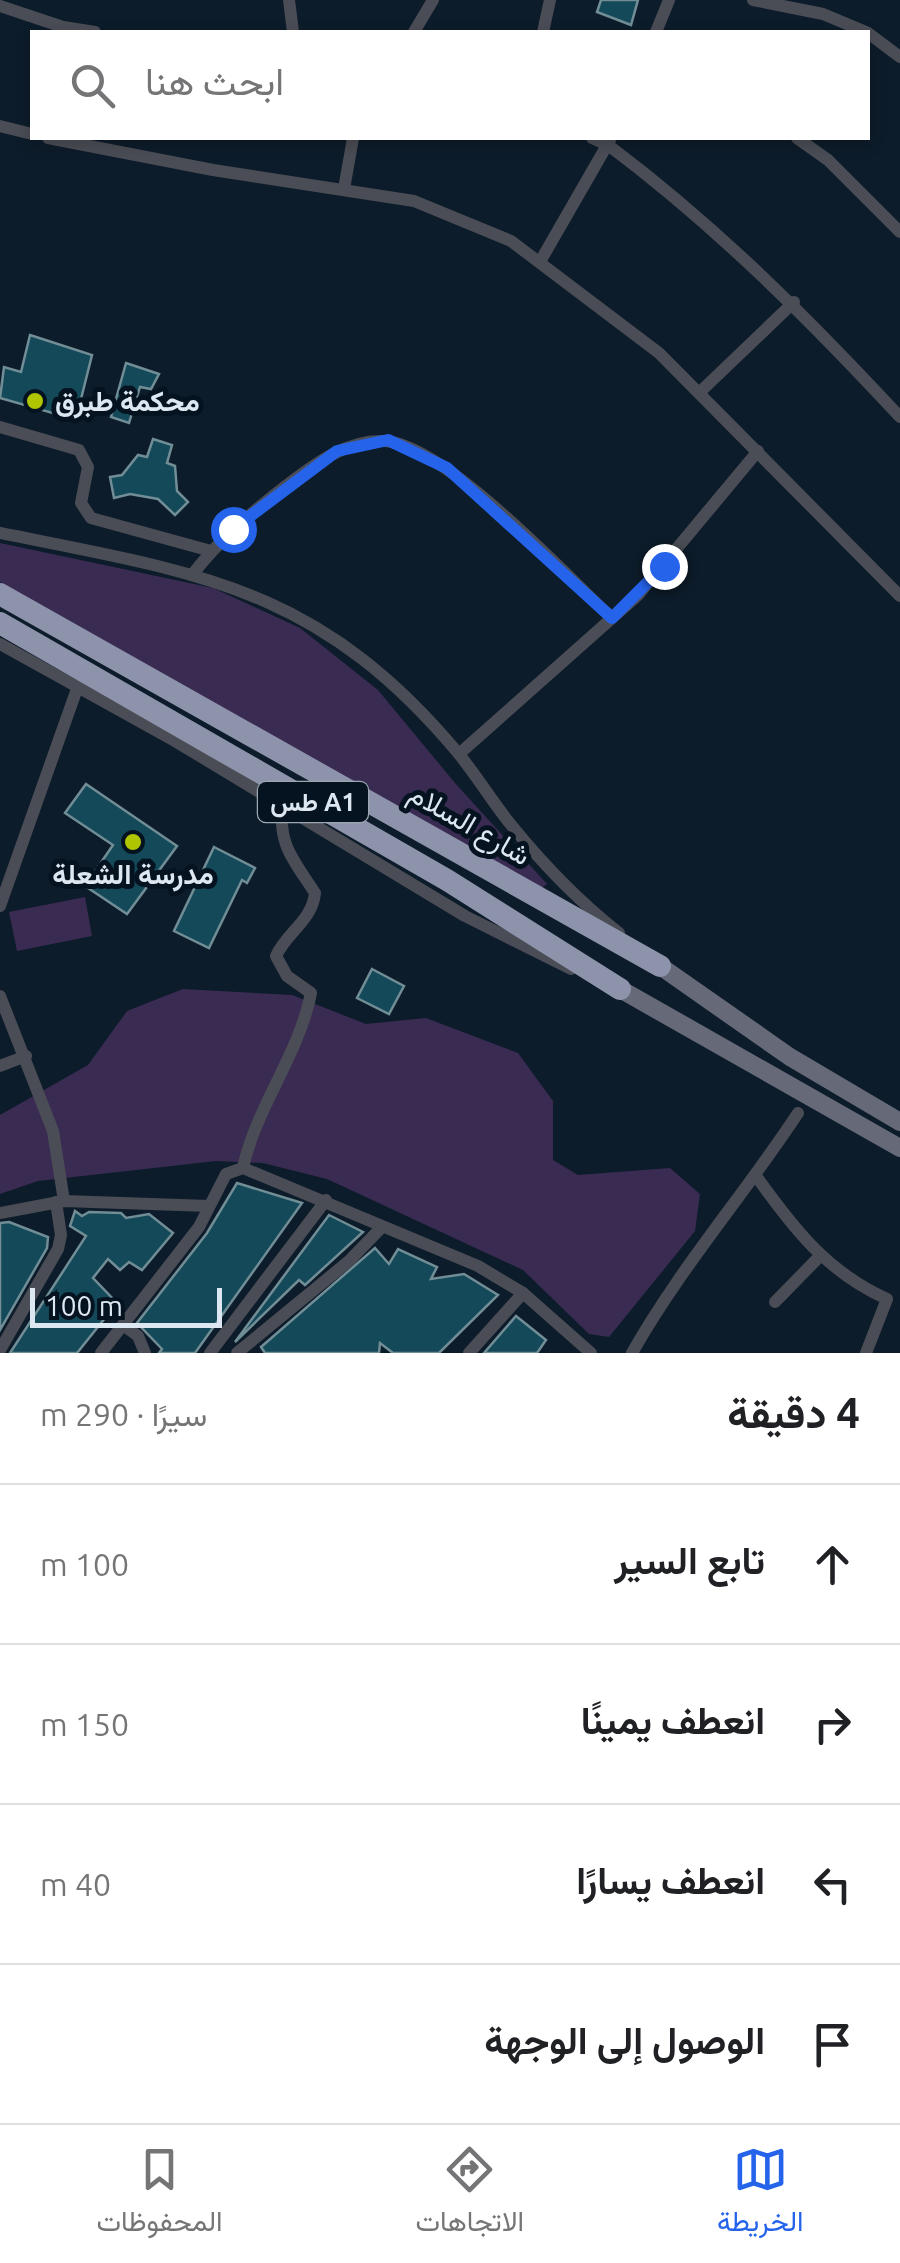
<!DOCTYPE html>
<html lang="ar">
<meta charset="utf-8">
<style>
body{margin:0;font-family:Ubuntu,Vazirmatn,sans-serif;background:#f6f6f6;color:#202124;direction:rtl}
.scale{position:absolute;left:30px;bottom:25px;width:192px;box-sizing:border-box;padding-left:10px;border:5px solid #dde7f1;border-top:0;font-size:28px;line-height:35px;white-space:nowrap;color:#dde7f1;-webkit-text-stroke:8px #051320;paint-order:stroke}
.stop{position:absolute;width:30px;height:30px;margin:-22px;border:8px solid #2563eb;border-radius:50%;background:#fff}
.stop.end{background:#2563eb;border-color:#fff;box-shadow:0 2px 10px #0008}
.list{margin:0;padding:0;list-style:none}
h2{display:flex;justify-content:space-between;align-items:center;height:130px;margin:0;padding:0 40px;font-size:42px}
h2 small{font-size:32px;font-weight:400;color:#757577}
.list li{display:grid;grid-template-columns:65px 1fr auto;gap:30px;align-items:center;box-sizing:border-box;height:160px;padding:0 40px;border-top:2px solid #e0e0e0}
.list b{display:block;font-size:38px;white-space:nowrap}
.list em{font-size:32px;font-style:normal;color:#757577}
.icon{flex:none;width:55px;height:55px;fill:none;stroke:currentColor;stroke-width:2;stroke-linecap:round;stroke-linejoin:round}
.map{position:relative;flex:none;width:900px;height:1353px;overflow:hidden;direction:ltr}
.search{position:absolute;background:#fff;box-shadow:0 5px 15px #0003;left:30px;right:30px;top:30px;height:110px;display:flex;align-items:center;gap:25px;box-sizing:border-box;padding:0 35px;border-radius:0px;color:#757577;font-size:38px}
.sheet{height:770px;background:#fff}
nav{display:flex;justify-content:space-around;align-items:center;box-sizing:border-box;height:140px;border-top:2px solid #e0e0e0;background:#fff;font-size:28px;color:#757577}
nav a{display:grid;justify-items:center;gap:5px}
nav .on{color:#2563eb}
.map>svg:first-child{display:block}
.green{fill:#3a2b53}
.building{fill:#144959;stroke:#718d96;stroke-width:2.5}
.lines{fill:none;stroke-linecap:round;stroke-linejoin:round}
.street{stroke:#4b4d56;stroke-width:12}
.secondary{stroke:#656978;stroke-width:18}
.highway{stroke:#8d93aa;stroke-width:22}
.route{stroke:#2563eb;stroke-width:12}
.poi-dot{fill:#b0c501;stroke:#051320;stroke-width:4}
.labels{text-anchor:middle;stroke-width:10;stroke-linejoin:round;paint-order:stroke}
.shield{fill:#051320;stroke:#9ca7b2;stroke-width:2.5}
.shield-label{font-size:25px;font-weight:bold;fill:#dde7f1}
.poi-label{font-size:28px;font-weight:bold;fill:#dde7f1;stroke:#051320;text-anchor:start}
.street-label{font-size:28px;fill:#dde7f1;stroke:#051320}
</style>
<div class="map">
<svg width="900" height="1353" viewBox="0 0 900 1353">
<rect width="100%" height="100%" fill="#0d1c2a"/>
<g class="green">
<path d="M0 543 213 588 300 628 378 690 455 783 547 884 535 893 0 582Z"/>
<path d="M85 897 92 936 17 951 9 912Z"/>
<path d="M183 989 292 995 366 1024 426 1018 518 1053 553 1101V1160L578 1175 670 1168 700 1194 695 1231 609 1337 589 1334 523 1270 327 1179 263 1163 216 1161 38 1181 0 1194V1115L88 1065 127 1011Z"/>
</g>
<g class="building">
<path d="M601 0H638L631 25 597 12Z"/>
<path d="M30 335 92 355 80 403 76 402 73 413 57 409 56 414 0 398 4 367 21 372Z"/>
<path d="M126 363 159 374 151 389 140 387 129 423 111 417Z"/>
<path d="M153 439 172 445 167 463 175 466 177 491 188 502 175 515 158 499 130 494 114 498 110 477 122 475 138 455 147 457Z"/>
<path d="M86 784 177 846 127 914 85 886 113 845 65 813Z"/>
<path d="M214 847 255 868 247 883 242 880 209 948 174 931Z"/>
<path d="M372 969 404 986 389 1014 357 998Z"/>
<path d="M237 1183 302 1203 195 1353H159L162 1349 137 1323 207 1233Z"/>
<path d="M75 1211 82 1216 89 1212 121 1213 126 1218 149 1214 173 1233 142 1270 129 1262 120 1270 108 1259 93 1278 117 1303 77 1353H10L86 1236 70 1226Z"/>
<path d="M329 1215 363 1232 305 1285 299 1280 235 1342Z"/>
<path d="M9 1222 48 1237 47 1248 0 1330V1223Z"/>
<path d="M375 1248 389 1264 398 1249 437 1267 431 1279 464 1274 498 1295 439 1353H393L380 1343 379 1353H265L261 1347Z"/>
<path d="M516 1316 546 1340 537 1353H484Z"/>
</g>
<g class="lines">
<g class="street">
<path d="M289 0 293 32"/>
<path d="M753 0 823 14 866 32"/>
<path d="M0 6 63 27 95 32"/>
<path d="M414 32 433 0"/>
<path d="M543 32 550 0"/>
<path d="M656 32 669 0"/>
<path d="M868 33 900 57"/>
<path d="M0 126 32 134"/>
<path d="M48 138 213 170 414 201 511 241 659 353 900 596"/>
<path d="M592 138 608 145C716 226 808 318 900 417"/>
<path d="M797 138 828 160 900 232"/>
<path d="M344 189 353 138"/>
<path d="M541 260 610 140"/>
<path d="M700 392 794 302"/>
<path d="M0 427 79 450 88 467 81 503 91 518 211 551"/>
<path d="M0 533C200 573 319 587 458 753 477 776 493 803 512 826 543 864 581 903 619 933"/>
<path d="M192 575C219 540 252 512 287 485 315 464 346 440 383 441 443 442 565 575 612 618"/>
<path d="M0 644 175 741 465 916 571 969"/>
<path d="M459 754 638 595 758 451"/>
<path d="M0 906 78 686"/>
<path d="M0 996 53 1131 64 1201"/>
<path d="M0 1066 26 1056"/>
<path d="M243 1168C256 1107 299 1055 311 993L287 976 276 956C287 932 312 921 315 893 295 862 277 844 283 806"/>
<path d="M756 1176C794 1229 827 1272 887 1299L866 1353"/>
<path d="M0 1213 64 1201 209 1206"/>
<path d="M775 1302 820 1256"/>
<path d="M123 1325 138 1336 145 1353"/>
<path d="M0 1350 58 1249 61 1235 56 1202"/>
<path d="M101 1353 199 1227 226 1174 243 1168 478 1266 523 1293 591 1353"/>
<path d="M210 1353 326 1200"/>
<path d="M237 1353 349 1261 380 1229"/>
<path d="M469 1353 523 1293"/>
<path d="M632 1353C680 1268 744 1195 798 1113"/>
</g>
<g class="secondary">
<path d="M660 966 790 1057 900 1122"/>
<path d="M620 989 900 1148"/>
</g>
<g class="highway">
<path d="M0 594 660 966"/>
<path d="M0 623 447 880 620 989"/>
</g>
</g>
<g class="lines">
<path class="route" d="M233 529 337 451 388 440 447 468 612 618 664 566"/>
</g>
<g class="poi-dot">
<circle cx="35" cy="401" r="10"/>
<circle cx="133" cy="842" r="10"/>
</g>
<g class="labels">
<rect class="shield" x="258" y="782" width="110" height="40" rx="8"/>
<g class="shield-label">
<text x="313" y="811">طس A1</text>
</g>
<g class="poi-label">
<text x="55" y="411">محكمة طبرق</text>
<text x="133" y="884" text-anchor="middle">مدرسة الشعلة</text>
</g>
<g class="street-label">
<text transform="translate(470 824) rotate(30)" y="10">شارع السلام</text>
</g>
</g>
</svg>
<div class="scale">100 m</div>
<div class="stop" style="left:233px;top:529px"></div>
<div class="stop end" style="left:664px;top:566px"></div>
<div class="search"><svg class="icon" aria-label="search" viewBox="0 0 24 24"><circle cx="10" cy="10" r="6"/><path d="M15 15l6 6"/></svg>ابحث هنا</div>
</div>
<section class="sheet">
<h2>4 دقيقة<small>سيرًا · 290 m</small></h2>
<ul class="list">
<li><svg class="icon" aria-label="ahead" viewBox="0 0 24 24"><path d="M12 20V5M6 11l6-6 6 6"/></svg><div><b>تابع السير</b></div><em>100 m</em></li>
<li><svg class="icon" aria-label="right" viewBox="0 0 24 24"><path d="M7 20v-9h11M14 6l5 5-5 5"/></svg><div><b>انعطف يمينًا</b></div><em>150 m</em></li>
<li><svg class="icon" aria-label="left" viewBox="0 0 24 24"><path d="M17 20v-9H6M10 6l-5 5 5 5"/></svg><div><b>انعطف يسارًا</b></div><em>40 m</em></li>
<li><svg class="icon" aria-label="arrive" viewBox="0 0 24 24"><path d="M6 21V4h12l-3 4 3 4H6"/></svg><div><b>الوصول إلى الوجهة</b></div></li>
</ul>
</section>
<nav>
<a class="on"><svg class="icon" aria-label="map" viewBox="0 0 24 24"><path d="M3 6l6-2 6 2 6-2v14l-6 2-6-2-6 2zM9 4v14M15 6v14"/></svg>الخريطة</a>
<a><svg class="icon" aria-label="directions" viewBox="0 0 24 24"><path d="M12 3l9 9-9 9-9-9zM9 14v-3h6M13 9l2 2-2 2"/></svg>الاتجاهات</a>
<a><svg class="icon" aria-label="saved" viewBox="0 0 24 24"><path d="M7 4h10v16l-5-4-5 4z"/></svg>المحفوظات</a>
</nav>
